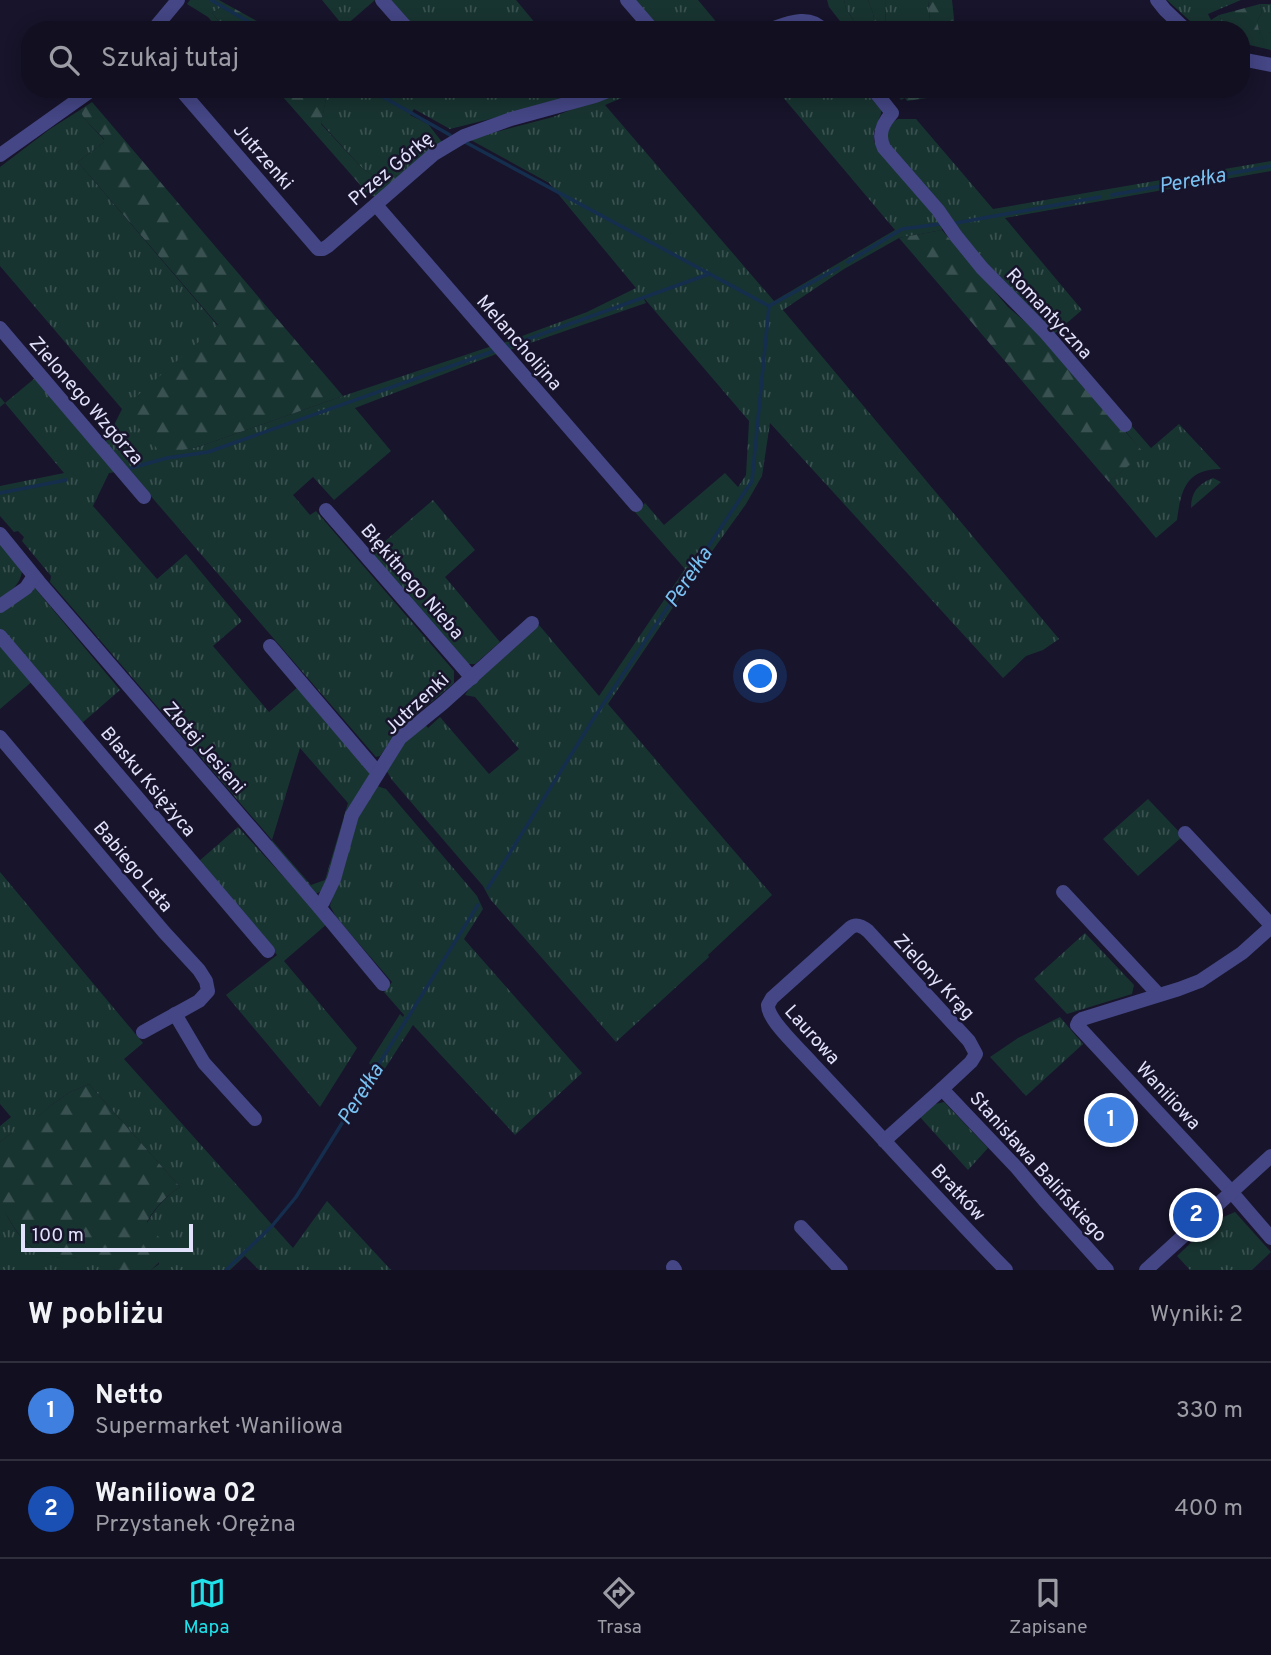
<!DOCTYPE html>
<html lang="pl">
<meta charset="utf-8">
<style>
body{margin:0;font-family:Overpass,sans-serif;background:#1e1d2d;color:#f1f3f6}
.scale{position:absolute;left:21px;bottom:18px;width:172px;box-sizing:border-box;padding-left:7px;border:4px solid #e2e1fc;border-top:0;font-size:19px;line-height:24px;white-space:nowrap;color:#e2e1fc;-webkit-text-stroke:5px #17142b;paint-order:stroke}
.you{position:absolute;left:761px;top:677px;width:24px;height:24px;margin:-18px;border:5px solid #fff;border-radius:50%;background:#1a73e8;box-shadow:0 0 0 10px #1a73e833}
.badge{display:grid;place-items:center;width:46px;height:46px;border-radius:50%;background:#20e1e9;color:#fff;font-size:23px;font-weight:700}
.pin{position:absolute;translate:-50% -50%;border:4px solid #fff;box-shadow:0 2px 7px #0006}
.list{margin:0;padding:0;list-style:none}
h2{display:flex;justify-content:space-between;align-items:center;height:91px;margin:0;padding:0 28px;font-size:30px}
h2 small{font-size:23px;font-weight:400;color:#9c9ca5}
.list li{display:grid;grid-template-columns:46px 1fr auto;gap:21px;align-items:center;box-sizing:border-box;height:98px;padding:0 28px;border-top:2px solid #302f3e}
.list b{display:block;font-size:26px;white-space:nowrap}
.list p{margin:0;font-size:23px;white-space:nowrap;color:#9c9ca5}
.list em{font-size:23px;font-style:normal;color:#9c9ca5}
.icon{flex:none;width:38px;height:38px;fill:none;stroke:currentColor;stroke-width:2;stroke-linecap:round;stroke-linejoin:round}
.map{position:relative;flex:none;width:1271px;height:1270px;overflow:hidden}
.search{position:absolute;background:#110f20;box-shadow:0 4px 18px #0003;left:21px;right:21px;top:21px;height:77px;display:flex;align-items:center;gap:18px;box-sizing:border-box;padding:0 24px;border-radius:28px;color:#9c9ca5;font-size:26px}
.sheet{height:287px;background:#110f20}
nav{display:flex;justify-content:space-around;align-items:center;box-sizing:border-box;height:98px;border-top:2px solid #302f3e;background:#110f20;font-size:19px;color:#9c9ca5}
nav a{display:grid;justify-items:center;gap:4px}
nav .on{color:#20e1e9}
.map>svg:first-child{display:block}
.grass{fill:url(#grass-tufts);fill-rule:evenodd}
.forest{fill:url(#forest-firs)}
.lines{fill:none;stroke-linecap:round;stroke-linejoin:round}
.stream{stroke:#152e4e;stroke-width:3.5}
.minor{stroke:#444685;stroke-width:14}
.labels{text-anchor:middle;stroke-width:5;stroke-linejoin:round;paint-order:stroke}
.street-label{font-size:19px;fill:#e2e1fc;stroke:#17142b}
.water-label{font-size:21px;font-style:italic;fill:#79c2f2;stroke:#17142b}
</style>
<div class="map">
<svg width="1271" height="1270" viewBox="0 0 1271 1270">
<defs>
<pattern id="grass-tufts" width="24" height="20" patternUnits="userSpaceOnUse" patternTransform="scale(1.75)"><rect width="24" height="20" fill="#183431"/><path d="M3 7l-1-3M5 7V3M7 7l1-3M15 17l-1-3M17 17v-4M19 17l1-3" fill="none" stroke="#395150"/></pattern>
<pattern id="forest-firs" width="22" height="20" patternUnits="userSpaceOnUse" patternTransform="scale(1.75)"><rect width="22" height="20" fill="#183431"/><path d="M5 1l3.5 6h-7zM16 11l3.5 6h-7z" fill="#395150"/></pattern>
</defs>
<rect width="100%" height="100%" fill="#17142b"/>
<g class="grass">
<path d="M190 0H219L226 4 212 13 226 30H219L208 17 187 4Z"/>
<path d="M322 0H375L345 26 347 30H332L340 22Z"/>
<path d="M389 0H516L541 30H407Z"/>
<path d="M634 0H698L723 30H660Z"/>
<path d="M844 0H868L873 13 876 30H860L846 9Z"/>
<path d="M885 0H928L931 30H886Z"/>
<path d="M1167 0H1241L1208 14 1211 20 1219 15 1225 30H1200Z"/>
<path d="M1260 4H1271V32L1260 36 1257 21 1262 13Z"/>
<path d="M328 89H592L593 90 490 119 450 129 414 109 410 115 428 124 442 142 401 177 389 173 374 176 363 169 321 123Z"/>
<path d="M622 89H643L605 105 774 301 895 230 776 89H868L882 106 881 114 874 131V142L940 218 942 230 899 238 844 269 783 310 1059 639 1043 650 1026 656 1003 678 770 423 762 476 746 504 690 582 608 704 772 895 708 955 709 957 616 1042 490 899 483 886 392 780 385 768 406 737 423 722 428 728 440 717 489 774 519 749 475 697 465 695 471 686 539 625 599 696 685 569 635 512 645 503 664 525 725 473 738 487 746 475 749 421 643 297 646 303 510 350 503 343 587 312 636 288 549 183 469 139 553 117Z"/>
<path d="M80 110C83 120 97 131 104 140V142L78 162 218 326 123 409 162 453 198 447 343 396 492 346 499 353 355 408 391 451 334 500 313 477 293 495 310 515 316 511 454 671V683L398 730 380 756 376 757 105 443 122 409 0 266V167L50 129Z"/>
<path d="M898 119H916L993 209 1271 161V171L1005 218 1082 310 1054 334 967 245 882 137 888 124Z"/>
<path d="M35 378 116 472 109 473 93 506 157 579 186 554 242 621 213 646 269 712 299 686 369 770V777L330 882 322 891 315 894 270 843 272 840 50 582 51 576 22 541 24 537 18 531 14 532 0 516V486L64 473 5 403 0 407V397L5 403ZM300 748 348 803 325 880 311 885 272 840Z"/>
<path d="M1130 424 1151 448 1179 424 1221 469C1186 469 1181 490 1177 520L1156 538 1109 482 1143 453 1124 429Z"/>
<path d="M1213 478 1221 482 1191 508C1191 492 1198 484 1213 478Z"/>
<path d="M433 500 475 550 445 577 500 642 475 664H466L370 554Z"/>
<path d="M0 544 22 571C20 585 11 591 0 598Z"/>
<path d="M34 587 120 690 82 723 0 629V613Z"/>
<path d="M0 641 34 680 0 709Z"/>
<path d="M374 785 386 789 477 896 483 909 464 939 582 1073 515 1135 413 1025 366 1098 358 1091 372 1067 369 1063 400 1014 403 1017 404 1015 384 992 392 982 336 917 330 906 357 814Z"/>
<path d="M1148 799 1183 836 1138 876 1103 839Z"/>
<path d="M238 827 327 924 284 961 357 1048 320 1107 226 995 277 955 198 862Z"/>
<path d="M0 872 143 1043 124 1059 293 1248 327 1201 391 1270H259L245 1256 230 1270H151L159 1264 158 1237 151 1231 147 1223C155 1208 166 1196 180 1187L89 1084 70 1092 50 1106 25 1129 10 1134 0 1142V1126L11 1117 0 1104Z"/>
<path d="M1085 933 1134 985 1132 994 1067 1014 1034 979Z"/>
<path d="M1060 1017 1083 1044 1026 1096 990 1057 1018 1038Z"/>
<path d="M944 1102 988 1148 968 1170 919 1116 931 1105Z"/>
<path d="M0 1201C14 1234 33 1260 72 1258 81 1257 91 1252 99 1255 106 1258 111 1265 115 1270H0Z"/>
<path d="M1235 1212 1271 1252 1252 1270H1190L1177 1256 1214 1221Z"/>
</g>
<g class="forest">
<path d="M827 0H844L846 9 860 30H847L829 7Z"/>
<path d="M868 0H885L886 30H876L873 13Z"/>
<path d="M928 0H952L955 28 959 30H931Z"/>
<path d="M226 4 273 30H226L212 13Z"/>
<path d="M1260 4 1262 13 1257 21 1260 35 1271 32V50L1241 43V30H1225L1219 15Z"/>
<path d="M276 89H328L321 124 363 169 374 176 389 173 401 177 377 197 369 195Z"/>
<path d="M893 89H974L961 93 907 101 905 98 901 100Z"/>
<path d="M92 102 343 396 198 447 162 454 122 409 218 325 78 162 104 142V139C97 131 83 120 80 110Z"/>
<path d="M942 230 1008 307 1044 338 1144 453 1109 482 899 238Z"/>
<path d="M89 1084 180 1187C166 1196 155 1207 147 1222 152 1235 166 1239 170 1252L151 1270H115C97 1250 96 1256 72 1258 43 1260 25 1246 10 1221 7 1215 2 1209 0 1202 0 1189 0 1157 0 1142L10 1134 25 1128 50 1106 70 1092Z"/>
</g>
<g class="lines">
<g class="stream">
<path d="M211 0 263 30"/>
<path d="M369 89 450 135"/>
<path d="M465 142 769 306"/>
<path d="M1112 195 1271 166"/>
<path d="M956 223 1100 197"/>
<path d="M848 262 902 229 940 224"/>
<path d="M508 346 709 274"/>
<path d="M131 468 167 458 208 452 494 351"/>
<path d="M0 493 66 480"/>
<path d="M488 888 594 718 752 481 769 306 838 268"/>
<path d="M226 1270 272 1226 296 1197 478 905"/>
</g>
<g class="minor">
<path d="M382 0 405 26"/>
<path d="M627 0 653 30"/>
<path d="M1157 0 1165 10 1186 30"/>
<path d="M153 30 178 0"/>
<path d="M768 30C786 24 809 13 823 30"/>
<path d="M1241 59 1271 65"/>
<path d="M180 89 318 249H323L328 246 434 154 464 136 511 119 595 96 613 89"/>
<path d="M873 89 892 113C883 123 877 134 884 148L938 210 956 236 982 268 1044 331 1125 425"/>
<path d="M0 155 93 89"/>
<path d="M376 205 636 505"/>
<path d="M0 328 144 497"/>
<path d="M326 510 472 678"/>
<path d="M0 534 39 582 319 907 383 984"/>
<path d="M0 606 26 588 34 576"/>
<path d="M0 636 268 951"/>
<path d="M270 646 378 773"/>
<path d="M0 737 164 932 199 970 206 981 208 991 199 1001 143 1032"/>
<path d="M1185 833 1271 925"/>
<path d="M1063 892 1158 994"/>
<path d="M319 907 323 902 334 879 352 815 400 738 443 703 532 623"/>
<path d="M1271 927 1242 953 1200 981 1179 989 1082 1019 1079 1021 1077 1025 1228 1188 1271 1238"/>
<path d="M175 1014 204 1063 255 1119"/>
<path d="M942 1089 1017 1168 1044 1200 1107 1270"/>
<path d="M884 1141 942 1089 971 1062 976 1054 969 1041 868 931C862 926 856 923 850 928L772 998 768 1005C767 1020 801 1050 812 1063 877 1132 940 1202 1006 1270"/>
<path d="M801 1227 841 1270"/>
<path d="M673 1267 675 1270"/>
<path d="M1146 1270 1271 1156"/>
</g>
</g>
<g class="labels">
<g class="street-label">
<text transform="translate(264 156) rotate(49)" y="7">Jutrzenki</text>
<text transform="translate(390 168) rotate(-40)" y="7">Przez Górkę</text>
<text transform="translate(1050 313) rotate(47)" y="7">Romantyczna</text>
<text transform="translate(520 342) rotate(49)" y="7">Melancholijna</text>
<text transform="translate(87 400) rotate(49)" y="7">Zielonego Wzgórza</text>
<text transform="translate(413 581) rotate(49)" y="7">Błękitnego Nieba</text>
<text transform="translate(416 703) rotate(-43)" y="7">Jutrzenki</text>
<text transform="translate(205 747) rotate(49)" y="7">Złotej Jesieni</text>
<text transform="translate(149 781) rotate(50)" y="7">Blasku Księżyca</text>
<text transform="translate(134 866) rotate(50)" y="7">Babiego Lata</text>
<text transform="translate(935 976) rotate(47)" y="7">Zielony Krąg</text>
<text transform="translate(813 1034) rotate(48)" y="7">Laurowa</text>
<text transform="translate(1169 1095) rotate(47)" y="7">Waniliowa</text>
<text transform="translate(1039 1166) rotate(48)" y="7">Stanisława Balińskiego</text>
<text transform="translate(959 1192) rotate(47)" y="7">Bratków</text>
</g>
<g class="water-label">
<text transform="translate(1192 180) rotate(-10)" y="7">Perełka</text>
<text transform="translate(688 577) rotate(-56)" y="7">Perełka</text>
<text transform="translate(360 1094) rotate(-58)" y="7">Perełka</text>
</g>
</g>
</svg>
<div class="scale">100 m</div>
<div class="you"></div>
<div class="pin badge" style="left:1111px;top:1120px;background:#3f7fe0">1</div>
<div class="pin badge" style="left:1196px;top:1215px;background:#1a4fb4">2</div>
<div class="search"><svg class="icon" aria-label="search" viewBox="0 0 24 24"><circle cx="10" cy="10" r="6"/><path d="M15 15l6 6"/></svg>Szukaj tutaj</div>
</div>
<section class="sheet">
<h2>W pobliżu<small>Wyniki: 2</small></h2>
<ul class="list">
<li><span class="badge" style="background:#3f7fe0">1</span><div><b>Netto</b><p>Supermarket · Waniliowa</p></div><em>330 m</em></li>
<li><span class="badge" style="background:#1a4fb4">2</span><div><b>Waniliowa 02</b><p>Przystanek · Orężna</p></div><em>400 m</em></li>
</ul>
</section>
<nav>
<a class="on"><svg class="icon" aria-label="map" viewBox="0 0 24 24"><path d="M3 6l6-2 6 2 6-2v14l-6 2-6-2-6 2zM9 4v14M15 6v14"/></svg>Mapa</a>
<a><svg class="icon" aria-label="directions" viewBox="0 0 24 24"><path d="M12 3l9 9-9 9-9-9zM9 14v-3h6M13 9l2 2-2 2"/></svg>Trasa</a>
<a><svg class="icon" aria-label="saved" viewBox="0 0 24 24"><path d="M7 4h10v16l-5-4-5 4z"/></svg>Zapisane</a>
</nav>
